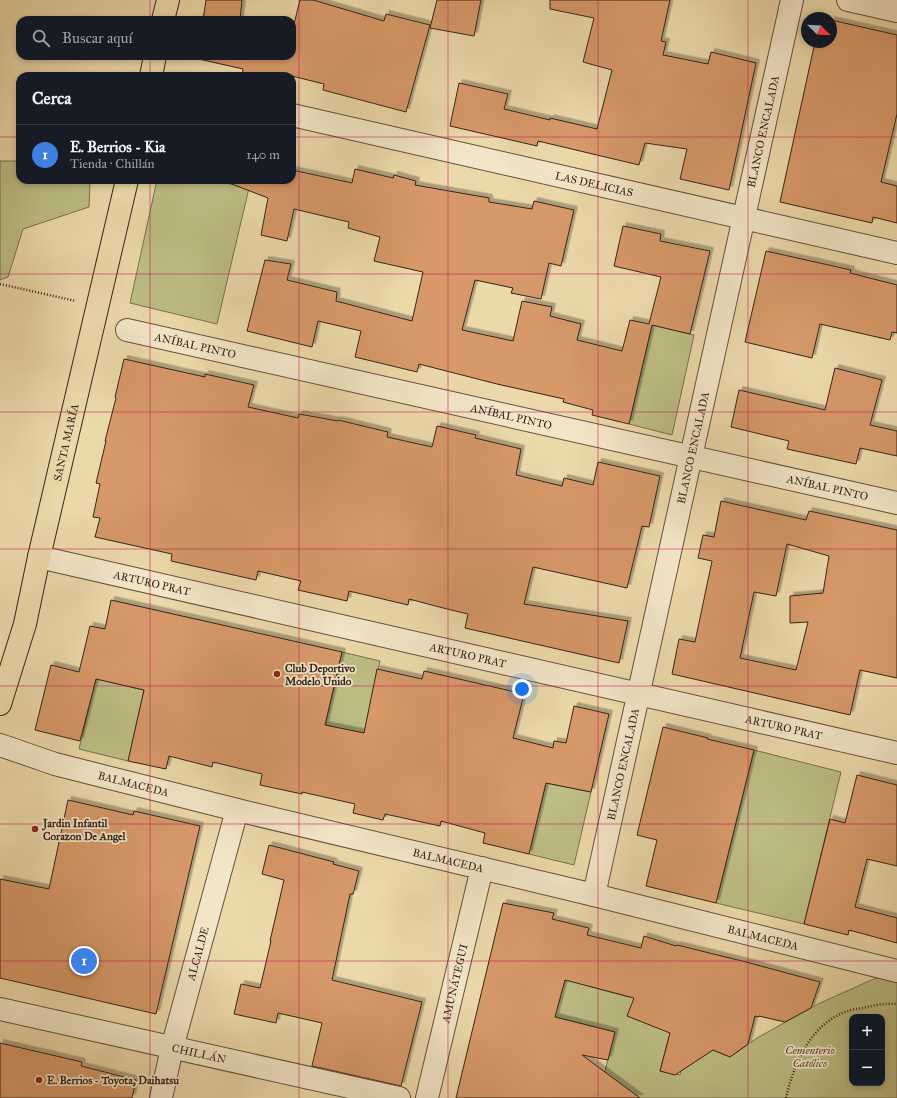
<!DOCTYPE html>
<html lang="es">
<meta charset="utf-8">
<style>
body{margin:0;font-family:"IM FELL Great Primer",serif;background:#20242c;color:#f1f3f6}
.controls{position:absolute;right:12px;bottom:12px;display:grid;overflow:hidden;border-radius:8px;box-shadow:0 2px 6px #0003}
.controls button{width:36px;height:36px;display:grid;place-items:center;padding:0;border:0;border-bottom:1px solid #363941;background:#171b24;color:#f1f3f6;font:20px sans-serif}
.compass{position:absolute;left:801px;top:12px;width:36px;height:36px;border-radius:50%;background:#171b24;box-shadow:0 2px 6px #0003;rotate:114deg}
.you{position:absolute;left:522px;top:689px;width:14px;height:14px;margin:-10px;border:3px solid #fff;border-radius:50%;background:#1a73e8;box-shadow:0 0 0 6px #1a73e833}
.badge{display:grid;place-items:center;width:26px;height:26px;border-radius:50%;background:#1a73e8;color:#fff;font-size:13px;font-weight:700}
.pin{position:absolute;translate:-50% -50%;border:2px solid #fff;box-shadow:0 1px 4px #0006}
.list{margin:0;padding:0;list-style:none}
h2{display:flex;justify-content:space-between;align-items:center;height:52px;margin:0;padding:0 16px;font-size:17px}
h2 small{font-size:13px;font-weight:400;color:#9ea1a6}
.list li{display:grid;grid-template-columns:26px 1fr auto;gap:12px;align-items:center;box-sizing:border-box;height:60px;padding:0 16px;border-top:1px solid #363941}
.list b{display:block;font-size:15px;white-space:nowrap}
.list p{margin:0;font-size:13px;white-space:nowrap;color:#9ea1a6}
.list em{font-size:13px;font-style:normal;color:#9ea1a6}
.icon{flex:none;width:22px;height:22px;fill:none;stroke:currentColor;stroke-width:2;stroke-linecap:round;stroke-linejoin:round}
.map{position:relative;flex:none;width:897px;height:1098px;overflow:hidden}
.search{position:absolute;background:#171b24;box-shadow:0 2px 6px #0003;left:16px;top:16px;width:280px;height:44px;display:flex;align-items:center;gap:10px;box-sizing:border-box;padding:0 14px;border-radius:12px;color:#9ea1a6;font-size:15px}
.panel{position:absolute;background:#171b24;box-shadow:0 2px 6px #0003;left:16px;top:72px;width:280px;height:112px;border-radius:12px}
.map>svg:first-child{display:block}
.green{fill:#bdbe85;stroke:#7a7150;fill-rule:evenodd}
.building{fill:#d79969;stroke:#36241a;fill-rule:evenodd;filter:url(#shadow)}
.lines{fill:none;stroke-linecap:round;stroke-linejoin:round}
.minor-casing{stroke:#64513e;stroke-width:24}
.major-casing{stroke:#36241a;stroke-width:24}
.path{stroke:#36241a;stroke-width:2.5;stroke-dasharray:1 2;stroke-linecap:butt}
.minor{stroke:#f3e6c8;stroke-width:22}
.major{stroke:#ecd9aa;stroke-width:22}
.grid{fill:none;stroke:#c2185b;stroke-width:1;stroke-opacity:0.55}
.poi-dot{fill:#8f2418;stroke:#f3e6c8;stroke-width:1.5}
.labels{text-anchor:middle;stroke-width:3.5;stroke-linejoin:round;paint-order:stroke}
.street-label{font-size:11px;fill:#36241a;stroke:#f3e6c8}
.poi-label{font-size:11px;font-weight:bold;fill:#36241a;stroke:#f3e6c8;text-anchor:start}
.park-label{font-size:11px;font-style:italic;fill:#584a35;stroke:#f3e6c8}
</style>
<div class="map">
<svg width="897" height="1098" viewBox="0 0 897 1098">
<defs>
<filter id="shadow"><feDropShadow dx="3.5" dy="-3.5" stdDeviation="0" flood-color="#0004"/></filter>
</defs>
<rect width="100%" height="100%" fill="#ecd9aa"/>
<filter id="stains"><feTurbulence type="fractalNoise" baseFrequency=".005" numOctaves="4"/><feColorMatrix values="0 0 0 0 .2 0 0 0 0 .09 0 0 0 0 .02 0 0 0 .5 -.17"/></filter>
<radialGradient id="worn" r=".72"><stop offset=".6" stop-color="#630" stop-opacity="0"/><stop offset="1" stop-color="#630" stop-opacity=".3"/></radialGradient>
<g class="green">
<path d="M0 161H20V180H86L90 183 89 207 23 229 8 277 0 280Z"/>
<path d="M157 180H211L249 188 217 324 130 303Z"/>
<path d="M652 325 694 335 672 435 629 424Z"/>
<path d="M342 652 380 661 364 734 326 725V722Z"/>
<path d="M96 679 144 690 128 761 79 749Z"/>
<path d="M754 750 841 772 804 924 716 903Z"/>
<path d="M546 783 591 792 574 865 529 854Z"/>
<path d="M517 972 576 977 588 986 628 997 662 992 679 998 660 1071 680 1075 681 1071 713 1050 730 1057 757 1038 818 1004 878 977 897 982V1098H598L615 1032 508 1005ZM852 1017H882V1083H852Z"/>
</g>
<g class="building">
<path d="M206 0H242L240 20H199V19L203 20Z"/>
<path d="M300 0H313L384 21 386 14 430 25 406 112 323 90 324 84 292 76H242L243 69 190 57 292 56V32Z"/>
<path d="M437 0H481L474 36 430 28Z"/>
<path d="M550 0H670L661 41 666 42 663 55 708 64 711 52 756 63 729 190 680 179 687 149 645 143 639 165 538 141 537 146 450 126 459 83 508 94 504 109 550 120V118L597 129 612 70 583 62 594 18 550 9Z"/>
<path d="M831 20 897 35V114L881 182 897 186V223L873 217 872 223 780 202 815 42H831Z"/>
<path d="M355 169 393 178 394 175 416 181 415 185 489 198V202L532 209 534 201 574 210 561 266 549 263 541 299 511 293 513 288 475 280 462 330 513 341 522 301 552 307 550 316 581 324 577 340 622 351 630 320 649 324 661 277 614 266 623 226 661 234 660 241 710 251 690 334 652 325 629 424 592 415 593 410 563 402 564 399 497 384 419 364 417 372 355 357 361 331 318 321 312 347 247 331 265 260 291 264 287 280 337 292 336 301 412 321 423 272 374 261 380 237 348 228 349 222 294 209 287 241 261 235 268 198 224 181V180H292V170L352 183Z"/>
<path d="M766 251 851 270 850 273 897 285V333L892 332 890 340 820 324 812 358 745 342Z"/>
<path d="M124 359 205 377V374L254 385 248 407 298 418 299 414 338 421V420L388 432 387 437 432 447 437 426 476 435 475 438 521 449 516 475 562 486 564 478 593 485 598 462 660 476 649 527 642 526 627 588 533 567 524 604 628 621 619 663 465 628 468 614 447 609 409 599 408 605 349 591 347 601 298 590 301 581 258 571 256 580 171 561 172 554 95 537 100 518 93 517 100 484 96 483 106 441H105L116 398 115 397Z"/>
<path d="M835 368 882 380 870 425 897 431V456L860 448 856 464 787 449 789 441 731 427 739 390 825 410Z"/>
<path d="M721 501 806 520 809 511 897 530V678L860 670 850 715 672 674 679 639 695 642 712 561 698 558 703 535 714 537ZM787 544 829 556 823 593 790 596V623L808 622 796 670 740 658 754 592 776 596Z"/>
<path d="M111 600 342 652 325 725 364 733 377 669 422 679 424 671 524 694 513 738 553 748 554 741 566 743 574 706 609 714 591 792 546 783 529 854 483 843 485 833 441 821 440 826 385 814 383 820 353 813 355 804 302 792V794L260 785 262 774 213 762 212 767 169 756 166 769 128 761 144 690 96 679 80 741 35 730 51 665 79 672 90 626 105 629Z"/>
<path d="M663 727 708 738 707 739 754 750 716 903 646 886 657 840 637 835Z"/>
<path d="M857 775 897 785V866L867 859 855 907 897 918V943L849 930 848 935 804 924 830 819 845 823Z"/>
<path d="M68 800 133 815 134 811 200 826 156 1014 0 978V879L49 889Z"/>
<path d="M269 845 334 862 333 864 359 871 353 894H350L332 980 422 1002 401 1086 312 1066 322 1023 278 1013 276 1023 234 1014 241 984 260 988 271 941H270L284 880 262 874Z"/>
<path d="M503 903 554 913 552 919 589 928 587 935 641 948 644 936 676 946 677 945 746 962 820 982 811 1008 785 1022 759 1016V1017L755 1016 748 1044 730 1057 713 1050 675 1075 660 1071 670 1033 627 1016 634 998 565 980 555 1017 615 1032 608 1060 582 1055 640 1098H456Z"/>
<path d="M0 1043 82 1062 81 1066 136 1080 132 1098H0Z"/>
</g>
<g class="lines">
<g class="minor-casing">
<g id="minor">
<path d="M848 0 897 11"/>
<path id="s1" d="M292 115 897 253"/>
<path id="s2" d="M127 330 897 503"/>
<path id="s3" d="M39 557 897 753"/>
<path id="s4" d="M0 745 55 764 237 810 594 895 897 971"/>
<path id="s5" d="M594 895 792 0"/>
<path id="s6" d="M0 1009 399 1098"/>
<path id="s7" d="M161 1098 172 1048 237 810"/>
<path id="s8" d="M427 1098 482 868"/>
</g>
</g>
<g class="major-casing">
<g id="major">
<path d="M163 20 168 0"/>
<path d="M151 76 155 56"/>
<path id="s9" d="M0 704 25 624 39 557 127 180"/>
</g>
</g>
<g class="path">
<path d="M0 284 76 301"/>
<path d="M786 1098C794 1063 811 1023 848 1011 853 1009 858 1009 863 1008 874 1005 886 1003 897 1004"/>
</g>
<use href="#minor" class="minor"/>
<use href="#major" class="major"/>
</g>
<path class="grid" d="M150 0V20M299 0V1098M448 0V1098M598 0V1098M748 0V1098M150 56V76M0 137H20M292 137H897M150 180V1098M0 274H897M0 412H897M0 549H897M0 686H897M0 824H897M0 961H897"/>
<g class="poi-dot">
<circle cx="277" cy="674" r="4"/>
<circle cx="35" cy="829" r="4"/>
<circle cx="39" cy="1080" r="4"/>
</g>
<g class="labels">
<g class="street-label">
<text dy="4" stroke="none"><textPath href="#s5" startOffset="782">BLANCO ENCALADA</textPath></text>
<text dy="4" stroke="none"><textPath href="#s1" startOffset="310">LAS DELICIAS</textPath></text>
<text dy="4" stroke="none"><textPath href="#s2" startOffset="70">ANÍBAL PINTO</textPath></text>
<text dy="4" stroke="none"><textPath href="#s2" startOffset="394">ANÍBAL PINTO</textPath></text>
<text dy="4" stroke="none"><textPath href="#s9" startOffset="270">SANTA MARÍA</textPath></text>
<text dy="4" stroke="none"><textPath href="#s5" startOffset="458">BLANCO ENCALADA</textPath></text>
<text dy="4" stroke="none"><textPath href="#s2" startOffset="718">ANÍBAL PINTO</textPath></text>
<text dy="4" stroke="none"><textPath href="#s3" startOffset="116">ARTURO PRAT</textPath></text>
<text dy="4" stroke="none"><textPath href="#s3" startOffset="440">ARTURO PRAT</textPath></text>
<text dy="4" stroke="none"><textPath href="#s3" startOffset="764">ARTURO PRAT</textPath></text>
<text dy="4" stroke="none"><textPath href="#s5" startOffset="134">BLANCO ENCALADA</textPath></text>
<text dy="4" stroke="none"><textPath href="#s4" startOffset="139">BALMACEDA</textPath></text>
<text dy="4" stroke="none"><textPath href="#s4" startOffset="463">BALMACEDA</textPath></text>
<text dy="4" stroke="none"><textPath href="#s4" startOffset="787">BALMACEDA</textPath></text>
<text dy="4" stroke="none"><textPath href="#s7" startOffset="149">ALCALDE</textPath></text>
<text dy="4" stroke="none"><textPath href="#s8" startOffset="118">AMUNÁTEGUI</textPath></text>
<text dy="4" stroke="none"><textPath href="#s6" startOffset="204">CHILLÁN</textPath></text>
</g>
<g class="poi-label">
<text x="285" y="672">Club Deportivo<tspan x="285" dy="13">Modelo Unido</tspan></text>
<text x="43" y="827">Jardin Infantil<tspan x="43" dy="13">Corazon De Angel</tspan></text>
<text x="47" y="1084">E. Berrios - Toyota, Daihatsu</text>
</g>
<g class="park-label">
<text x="810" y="1054">Cementerio<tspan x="810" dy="13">Católico</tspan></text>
</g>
</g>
<rect width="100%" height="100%" filter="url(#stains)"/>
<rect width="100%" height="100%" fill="url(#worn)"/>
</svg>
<div class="controls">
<button>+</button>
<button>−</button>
</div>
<svg class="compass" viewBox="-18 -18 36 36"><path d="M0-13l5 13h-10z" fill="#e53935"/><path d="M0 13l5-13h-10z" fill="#9ea1a6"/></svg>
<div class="you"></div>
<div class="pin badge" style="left:84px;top:961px;background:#3f7fe0">1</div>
<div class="search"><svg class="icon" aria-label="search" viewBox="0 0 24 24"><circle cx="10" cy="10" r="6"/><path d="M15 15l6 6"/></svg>Buscar aquí</div>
<section class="panel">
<h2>Cerca<small></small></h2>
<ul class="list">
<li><span class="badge" style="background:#3f7fe0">1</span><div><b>E. Berrios - Kia</b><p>Tienda · Chillán</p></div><em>140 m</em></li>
</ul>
</section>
</div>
